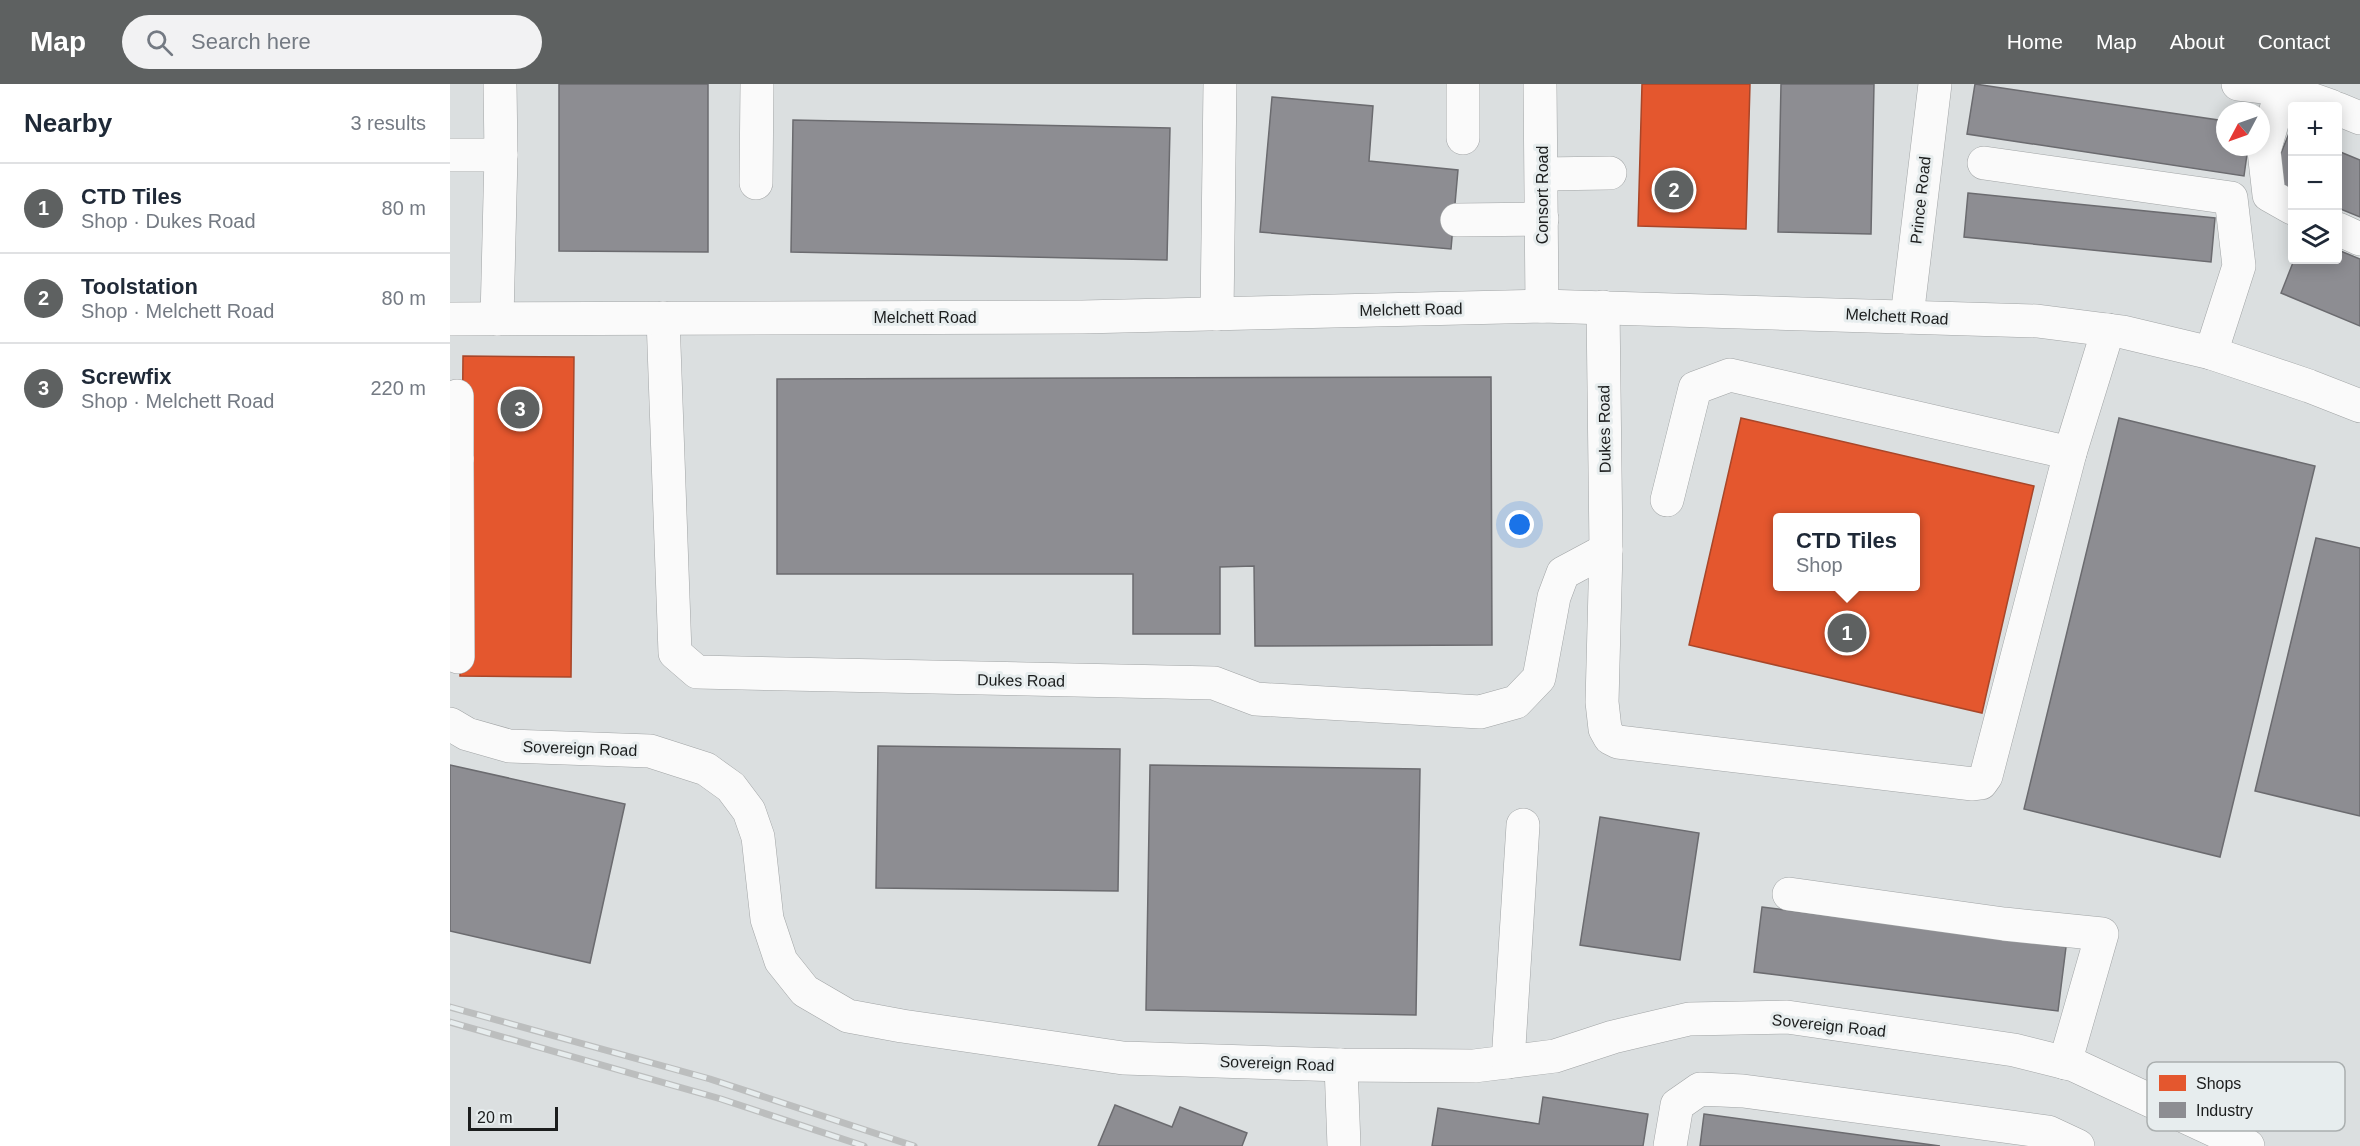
<!DOCTYPE html>
<meta charset="utf-8">
<style>
body{margin:0;font-family:Arial,sans-serif;background:#f2f2f3;color:#1f2937}
.controls{position:absolute;right:18px;top:18px;display:grid;overflow:hidden;border-radius:6px;box-shadow:0 3px 15px #0003}
.controls button{width:54px;height:54px;display:grid;place-items:center;padding:0;border:0;border-bottom:2px solid #e0e1e3;background:#fff;color:#1f2937;font:30px sans-serif}
.compass{position:absolute;left:1766px;top:18px;width:54px;height:54px;border-radius:50%;background:#fff;box-shadow:0 3px 15px #0003;rotate:229deg}
.scale{position:absolute;left:18px;bottom:15px;width:90px;box-sizing:border-box;padding-left:6px;border:3px solid #1b1d1d;border-top:0;font-size:16px;line-height:21px;white-space:nowrap;color:#1b1d1d;-webkit-text-stroke:4px #e7edee;paint-order:stroke}
.you{position:absolute;left:1070px;top:441px;width:21px;height:21px;margin:-15px;border:4px solid #fff;border-radius:50%;background:#1a73e8;box-shadow:0 0 0 9px #1a73e833}
.badge{display:grid;place-items:center;width:39px;height:39px;border-radius:50%;background:#5e6161;color:#fff;font-size:20px;font-weight:700}
.pin{position:absolute;translate:-50% -50%;border:3px solid #fff;box-shadow:0 2px 6px #0006}
.popup{position:absolute;left:1323px;top:429px;width:147px;height:78px;box-sizing:border-box;display:grid;place-content:center;border-radius:6px;background:#fff;filter:drop-shadow(0 2px 4px #0005);font-size:20px;white-space:nowrap;color:#747a83}
.popup b{font-size:22px;color:#1f2937}
.popup::after{content:'';position:absolute;left:50%;top:100%;margin-left:-12px;border:12px solid transparent;border-top-color:#fff}
.list{margin:0;padding:0;list-style:none}
h2{display:flex;justify-content:space-between;align-items:center;height:78px;margin:0;padding:0 24px;font-size:26px}
h2 small{font-size:20px;font-weight:400;color:#747a83}
.list li{display:grid;grid-template-columns:39px 1fr auto;gap:18px;align-items:center;box-sizing:border-box;height:90px;padding:0 24px;border-top:2px solid #e0e1e3}
.list b{display:block;font-size:22px;white-space:nowrap}
.list p{margin:0;font-size:20px;white-space:nowrap;color:#747a83}
.list em{font-size:20px;font-style:normal;color:#747a83}
.icon{flex:none;width:33px;height:33px;fill:none;stroke:currentColor;stroke-width:2;stroke-linecap:round;stroke-linejoin:round}
.map{position:relative;flex:none;width:1910px;height:1062px;overflow:hidden}
header{display:flex;align-items:center;gap:36px;box-sizing:border-box;height:84px;padding:0 30px;background:#5e6161;color:#fff}
header strong{font-size:28px}
nav{display:flex;gap:33px;margin-inline-start:auto;font-size:21px}
.search{width:420px;height:54px;background:#f2f2f3;display:flex;align-items:center;gap:15px;box-sizing:border-box;padding:0 21px;border-radius:33px;color:#747a83;font-size:22px}
main{display:flex}
aside{flex:1;background:#fff}
.map>svg:first-child{display:block}
.shops{fill:#e4572e;stroke:#a84629;stroke-width:1.5;fill-rule:evenodd}
.industry{fill:#8d8d92;stroke:#6b6b6f;stroke-width:1.5}
.lines{fill:none;stroke-linecap:round;stroke-linejoin:round}
.minor-casing{stroke:#a1a4a5;stroke-width:34}
.minor{stroke:#fafafa;stroke-width:33}
.rail-casing{stroke:#bcbebe;stroke-width:7}
.rail{stroke:#e7edee;stroke-width:4.5;stroke-dasharray:14;stroke-linecap:butt}
.labels{text-anchor:middle;stroke-width:6;stroke-linejoin:round;paint-order:stroke}
.street-label{font-size:16px;fill:#1b1d1d;stroke:#e7edee}
.key{fill:#e7edee;stroke:#aaafaf;stroke-width:1.5}
.key-label{font-size:16px;fill:#1b1d1d}
</style>
<header>
<strong>Map</strong>
<div class="search"><svg class="icon" aria-label="search" viewBox="0 0 24 24"><circle cx="10" cy="10" r="6"/><path d="M15 15l6 6"/></svg>Search here</div>
<nav><a>Home</a><a>Map</a><a>About</a><a>Contact</a></nav>
</header>
<main>
<aside>
<h2>Nearby<small>3 results</small></h2>
<ul class="list">
<li><span class="badge">1</span><div><b>CTD Tiles</b><p>Shop · Dukes Road</p></div><em>80 m</em></li>
<li><span class="badge">2</span><div><b>Toolstation</b><p>Shop · Melchett Road</p></div><em>80 m</em></li>
<li><span class="badge">3</span><div><b>Screwfix</b><p>Shop · Melchett Road</p></div><em>220 m</em></li>
</ul>
</aside>
<div class="map">
<svg width="1910" height="1062" viewBox="0 0 1910 1062">
<rect width="100%" height="100%" fill="#dbdfe0"/>
<g class="shops">
<path d="M1192 0H1300L1296 145 1188 142Z"/>
<path d="M13 272 124 273 121 593 10 592Z"/>
<path d="M1291 334 1584 402 1532 629 1239 561ZM1328 434H1466V502H1328Z"/>
</g>
<g class="industry">
<path d="M109 0H258V168L109 167Z"/>
<path d="M1331 0H1424L1421 150 1328 148Z"/>
<path d="M1525 0 1775 37V63H1798L1794 92 1517 50Z"/>
<path d="M822 13 923 22 919 77 1008 86 1001 165 810 148Z"/>
<path d="M343 36 720 44 717 176 341 168Z"/>
<path d="M1840 47 1842 48V106L1820 96Z"/>
<path d="M1888 67 1910 76V133L1888 124Z"/>
<path d="M1518 109 1765 134 1761 178 1514 153Z"/>
<path d="M1888 166 1910 175V242L1831 209 1844 176H1888Z"/>
<path d="M1041 293 1042 561 805 562 804 482 770 483V550H683V490H327V295Z"/>
<path d="M1669 334 1865 382 1770 773 1574 725Z"/>
<path d="M1866 454 1910 464V732L1805 707Z"/>
<path d="M428 662 670 665 668 807 426 804Z"/>
<path d="M0 681 175 720 140 879 0 847Z"/>
<path d="M700 681 970 685 966 931 696 926Z"/>
<path d="M1150 733 1249 749 1230 876 1130 861Z"/>
<path d="M1312 823 1616 863 1608 927 1304 888Z"/>
<path d="M1093 1013 1198 1030 1193 1062H982L988 1024 1089 1040Z"/>
<path d="M665 1021 722 1043 730 1023 797 1049 792 1062H648Z"/>
<path d="M1254 1030 1490 1062H1250Z"/>
</g>
<g class="lines">
<g class="minor-casing">
<g id="minor">
<path d="M1013 0V54"/>
<path d="M1090 0 1092 222"/>
<path d="M1788 0 1832 5 1881 22"/>
<path d="M1832 5 1814 67 1819 111 1842 124"/>
<path d="M1888 25 1910 34"/>
<path d="M0 71H51"/>
<path d="M1534 79 1781 114 1789 182 1761 269"/>
<path d="M1092 90 1160 89"/>
<path d="M306 99 307 0"/>
<path d="M1007 136 1092 135"/>
<path d="M1888 145 1910 155"/>
<path d="M1153 223 1156 466 1152 618 1155 645 1160 654 1168 658 1523 700 1531 699 1536 692 1620 369"/>
<path d="M767 230 770 0"/>
<path d="M1457 233 1485 0"/>
<path d="M213 234 225 569 247 588 764 599 806 615 1030 628 1066 618 1089 594 1104 513 1113 489 1156 466"/>
<path d="M0 235 632 233 1092 222 1587 237 1673 248 1761 269 1859 302 1910 322"/>
<path d="M47 235 51 71 50 0"/>
<path d="M7 312V375"/>
<path d="M0 376 7 375 8 573"/>
<path d="M1217 416 1245 304 1280 291 1620 369 1658 246"/>
<path d="M0 640 17 650 59 662 200 667 256 685 281 703 299 727 308 753 317 835 331 877 355 907 398 932 452 942 673 974 891 981 1024 982 1105 972 1163 953 1239 935 1337 933 1564 966 1624 981 1798 1062"/>
<path d="M1339 810 1554 840 1652 850 1615 979"/>
<path d="M1058 978 1073 741"/>
<path d="M891 981 894 1062"/>
<path d="M1220 1062 1227 1021 1250 1005 1293 1007 1598 1048 1628 1062"/>
</g>
</g>
<use href="#minor" class="minor"/>
<g class="rail-casing">
<g id="rail">
<path d="M0 923 260 995 464 1062"/>
<path d="M0 938 271 1015 414 1062"/>
</g>
</g>
<use href="#rail" class="rail"/>
</g>
<g class="labels">
<g class="street-label">
<text transform="translate(1092 111) rotate(-90)" y="6">Consort Road</text>
<text transform="translate(1470 116) rotate(-84)" y="6">Prince Road</text>
<text transform="translate(961 225) rotate(-1)" y="6">Melchett Road</text>
<text transform="translate(1447 232) rotate(3)" y="6">Melchett Road</text>
<text x="475" y="239">Melchett Road</text>
<text transform="translate(1154 345) rotate(-91)" y="6">Dukes Road</text>
<text transform="translate(571 596) rotate(1)" y="6">Dukes Road</text>
<text transform="translate(130 664) rotate(2)" y="6">Sovereign Road</text>
<text transform="translate(1379 941) rotate(6)" y="6">Sovereign Road</text>
<text transform="translate(827 979) rotate(2)" y="6">Sovereign Road</text>
</g>
</g>
<rect x="1697" y="978" width="198" height="69" rx="9" class="key"/>
<rect x="1709" y="991" width="27" height="16" fill="#e4572e"/>
<rect x="1709" y="1018" width="27" height="16" fill="#8d8d92"/>
<g class="key-label">
<text x="1746" y="1005">Shops</text>
<text x="1746" y="1032">Industry</text>
</g>
</svg>
<div class="controls">
<button>+</button>
<button>−</button>
<button><svg class="icon" aria-label="layers" viewBox="0 0 24 24"><path d="M12 4l9 5-9 5-9-5zM3 14l9 5 9-5"/></svg></button>
</div>
<svg class="compass" viewBox="-18 -18 36 36"><path d="M0-13l5 13h-10z" fill="#e53935"/><path d="M0 13l5-13h-10z" fill="#747a83"/></svg>
<div class="scale">20 m</div>
<div class="you"></div>
<div class="pin badge" style="left:1397px;top:549px">1</div>
<div class="popup"><b>CTD Tiles</b>Shop</div>
<div class="pin badge" style="left:1224px;top:106px">2</div>
<div class="pin badge" style="left:70px;top:325px">3</div>
</div>
</main>
